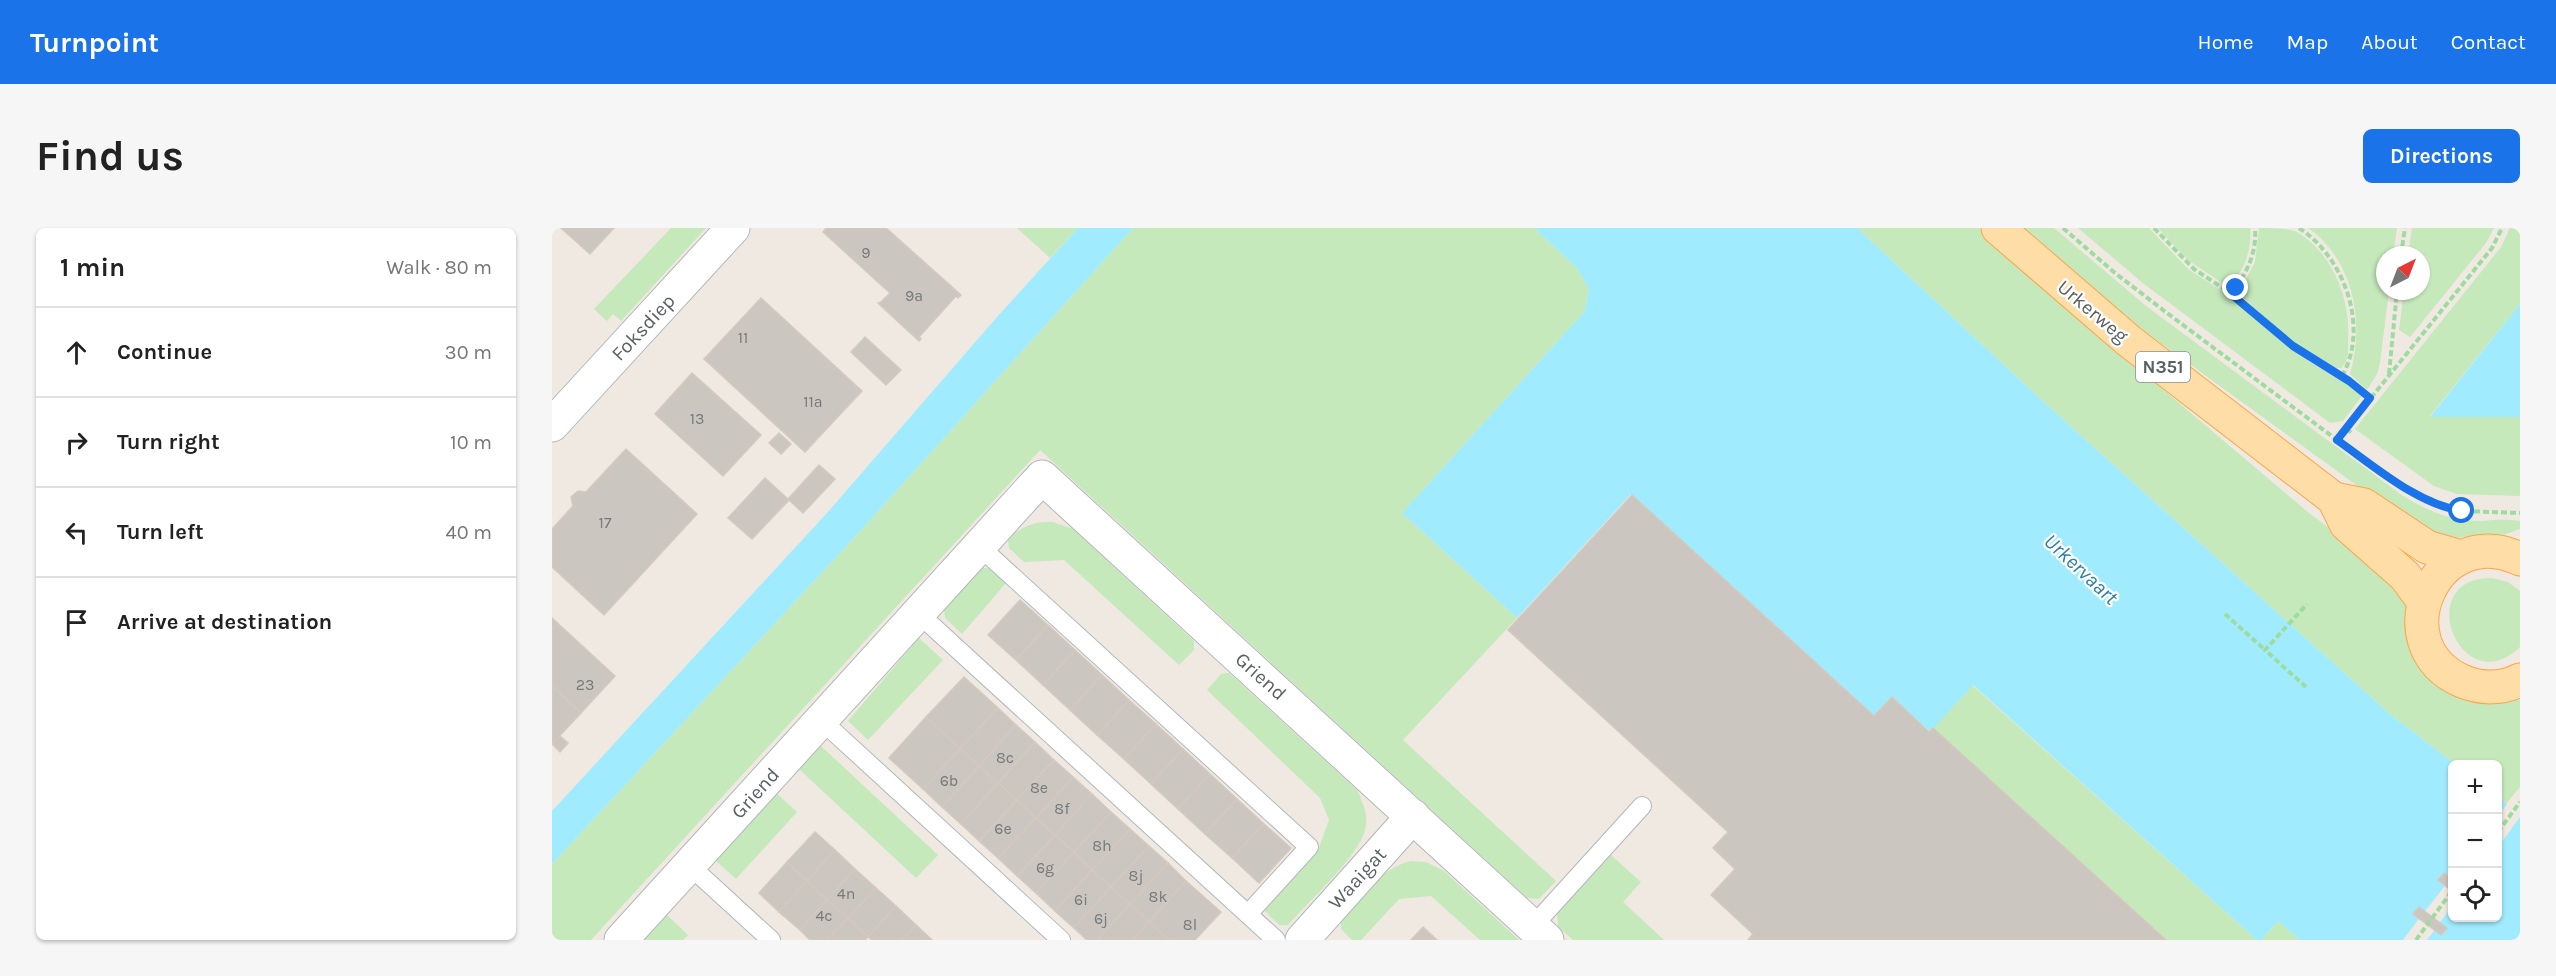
<!DOCTYPE html>
<meta charset="utf-8">
<style>
body{margin:0;font-family:Karla,sans-serif;background:#f6f6f6;color:#222}
.controls{position:absolute;right:18px;bottom:18px;display:grid;overflow:hidden;border-radius:9px;box-shadow:0 2px 4px #0004}
.controls button{width:54px;height:54px;display:grid;place-items:center;padding:0;border:0;border-bottom:2px solid #e0e0e0;background:#fff;color:#222;font:30px sans-serif}
.compass{position:absolute;left:1824px;top:18px;width:54px;height:54px;border-radius:50%;background:#fff;box-shadow:0 2px 4px #0004;rotate:42deg}
.stop{position:absolute;width:18px;height:18px;margin:-14px;border:4px solid #1a73e8;border-radius:50%;background:#fff}
.stop.end{background:#1a73e8;border-color:#fff;box-shadow:0 2px 6px #0008}
.list{margin:0;padding:0;list-style:none}
h2{display:flex;justify-content:space-between;align-items:center;height:78px;margin:0;padding:0 24px;font-size:26px}
h2 small{font-size:20px;font-weight:400;color:#767676}
.list li{display:grid;grid-template-columns:39px 1fr auto;gap:18px;align-items:center;box-sizing:border-box;height:90px;padding:0 24px;border-top:2px solid #e0e0e0}
.list b{display:block;font-size:22px;white-space:nowrap}
.list em{font-size:20px;font-style:normal;color:#767676}
.icon{flex:none;width:33px;height:33px;fill:none;stroke:currentColor;stroke-width:2;stroke-linecap:round;stroke-linejoin:round}
.map{position:relative;flex:none;width:1968px;height:712px;overflow:hidden;border-radius:9px}
header{display:flex;align-items:center;gap:36px;box-sizing:border-box;height:84px;padding:0 30px;background:#1a73e8;color:#fff}
header strong{font-size:28px}
nav{display:flex;gap:33px;margin-inline-start:auto;font-size:21px}
.intro{display:flex;align-items:center;justify-content:space-between;box-sizing:border-box;height:144px;padding:0 36px}
h1{margin:0;font-size:42px}
.button{padding:15px 27px;border-radius:9px;background:#1a73e8;color:#fff;font-size:21px;font-weight:700}
main{display:flex;gap:36px;padding:0 36px}
aside{flex:1;background:#fff;border-radius:9px;box-shadow:0 2px 4px #0004}
.map>svg:first-child{display:block}
.green{fill:#c5e9bb}
.water{fill:#a1ebff;fill-rule:evenodd}
.pier{fill:#efe9e1}
.building{fill:#ccc6c0;stroke:#d4c9bf;stroke-width:1.5}
.lines{fill:none;stroke-linecap:round;stroke-linejoin:round}
.service-casing{stroke:#b2b7ba;stroke-width:20}
.minor-casing{stroke:#b2b7ba;stroke-width:35}
.primary-casing{stroke:#ffa44a;stroke-width:35}
.path{stroke:#9ddc9f;stroke-width:4;stroke-dasharray:6 3;stroke-linecap:butt}
.service{stroke:#fff;stroke-width:18}
.minor{stroke:#fff;stroke-width:33}
.primary{stroke:#ffdda6;stroke-width:33}
.route{stroke:#1a73e8;stroke-width:8}
.labels{text-anchor:middle;stroke-width:4.5;stroke-linejoin:round;paint-order:stroke}
.number-label{font-size:16px;fill:#767a7b}
.shield{fill:#fff;stroke:#8c9092;stroke-width:1.5}
.shield-label{font-size:18px;font-weight:bold;fill:#5a6164}
.street-label{font-size:20px;fill:#5a6164;stroke:#fff}
.water-label{font-size:21px;font-style:italic;fill:#2e7e9f;stroke:#fff}
</style>
<header>
<strong>Turnpoint</strong>
<nav><a>Home</a><a>Map</a><a>About</a><a>Contact</a></nav>
</header>
<div class="intro"><h1>Find us</h1><a class="button">Directions</a></div>
<main>
<aside>
<h2>1 min<small>Walk · 80 m</small></h2>
<ul class="list">
<li><svg class="icon" aria-label="ahead" viewBox="0 0 24 24"><path d="M12 20V5M6 11l6-6 6 6"/></svg><div><b>Continue</b></div><em>30 m</em></li>
<li><svg class="icon" aria-label="right" viewBox="0 0 24 24"><path d="M7 20v-9h11M14 6l5 5-5 5"/></svg><div><b>Turn right</b></div><em>10 m</em></li>
<li><svg class="icon" aria-label="left" viewBox="0 0 24 24"><path d="M17 20v-9H6M10 6l-5 5 5 5"/></svg><div><b>Turn left</b></div><em>40 m</em></li>
<li><svg class="icon" aria-label="arrive" viewBox="0 0 24 24"><path d="M6 21V4h12l-3 4 3 4H6"/></svg><div><b>Arrive at destination</b></div></li>
</ul>
</aside>
<div class="map">
<svg width="1968" height="712" viewBox="0 0 1968 712">
<rect width="100%" height="100%" fill="#efe9e1"/>
<g class="green">
<path d="M119 0H154L69 93 61 86 55 93 42 81Z"/>
<path d="M465 0H526L498 30Z"/>
<path d="M581 0H982L1025 40 1037 61 1033 83 850 285 965 390 851 512 1004 653 987 671 975 670 488 222 39 712H0V636L302 310Z"/>
<path d="M1305 0H1427L1575 131 1757 285 1825 336 1847 360 1856 381 1858 419 1871 445 1886 459 1904 467 1968 472V559L1954 576 1946 569V536H1903L1839 487 1495 177Z"/>
<path d="M1469 0H1502L1594 78 1851 268C1876 283 1900 294 1931 293 1943 292 1955 291 1968 293V301L1954 306 1923 313 1922 309 1899 310 1862 299 1577 92Z"/>
<path d="M1526 0H1597L1636 41 1673 65 1756 133 1796 156 1810 168 1791 193 1778 195 1592 56Z"/>
<path d="M1606 0H1698C1700 21 1693 42 1678 57H1673L1636 32Z"/>
<path d="M1707 0C1718 0 1732 0 1743 3 1781 24 1799 72 1796 114 1796 124 1797 132 1789 140 1769 143 1705 82 1688 67L1687 64 1703 34Z"/>
<path d="M1756 0H1845L1841 27H1833V63H1837L1828 135 1825 146 1815 162 1798 146C1813 95 1802 32 1756 0Z"/>
<path d="M1860 0H1942L1934 15 1858 109 1847 102 1852 63H1869V27H1856Z"/>
<path d="M1958 0H1968V76L1878 188 1968 189V268L1905 266 1882 258 1803 201 1949 19Z"/>
<path d="M501 294 521 301 642 413V422L627 437 512 332 472 334 457 320 456 312C468 298 483 293 501 294Z"/>
<path d="M429 340H438L454 355 410 406 393 390 392 382Z"/>
<path d="M1940 350 1956 354 1968 363V419C1909 476 1858 349 1940 350Z"/>
<path d="M367 410 391 432 316 512 296 493Z"/>
<path d="M677 445 805 562C811 575 817 587 813 602 807 628 755 675 736 697H727L712 682 765 625 777 592 768 570 655 462 669 446Z"/>
<path d="M1420 457 1705 712H1615L1381 500Z"/>
<path d="M269 518 386 627 364 650 247 541Z"/>
<path d="M224 565 245 584 184 651 163 632Z"/>
<path d="M1059 627 1089 654 1071 674 1112 712H1021L1006 699 1005 685Z"/>
<path d="M859 633 874 634 892 643 967 712H928L879 668 847 671 809 712H800L789 701V693C809 671 828 640 859 633Z"/>
<path d="M114 686 136 707 131 712H90Z"/>
<path d="M1726 693 1748 712H1709Z"/>
</g>
<g class="water">
<path d="M526 0H581L302 310 0 636V583L275 285 445 89Z"/>
<path d="M982 0H1305L1495 177 1839 487 1903 536H1900V651L1892 645 1887 652 1900 663V690H1946V569L1968 587V712H1748L1726 693 1709 712H1705L1421 457 1378 504 1340 469 1322 488 1079 266 965 390 850 285 1033 83 1037 61 1025 40ZM1866 679 1895 700 1890 707 1861 686Z"/>
<path d="M1968 76V189H1878Z"/>
</g>
<g class="pier">
<path d="M1955 576 1968 587V589L1946 619V588Z"/>
<path d="M1895 655 1900 659V678L1886 697 1871 686Z"/>
<path d="M1869 688 1884 700 1875 712H1851Z"/>
</g>
<g class="building">
<path d="M9 0H62L38 26Z"/>
<path d="M274 0H334L409 67 406 70 404 68 367 109 369 111 367 113 326 75 329 74 338 65 271 4Z"/>
<path d="M209 70 310 163 253 224 152 131Z"/>
<path d="M313 109 349 142 334 157 299 124Z"/>
<path d="M140 145 209 207 171 248 103 186Z"/>
<path d="M227 205 239 216 229 226 217 215Z"/>
<path d="M74 221 145 286 52 387 0 339V301L21 278 19 269 26 263 34 264Z"/>
<path d="M267 237 283 251 251 285 236 271Z"/>
<path d="M213 250 237 272 200 311 176 290Z"/>
<path d="M1080 267 1322 488 1340 469 1377 504 1381 500 1614 712H1196L1201 706 1159 667 1183 641 1161 620 1176 604 956 402Z"/>
<path d="M468 372 496 397 464 432 436 407Z"/>
<path d="M0 390 63 448 29 485 0 458Z"/>
<path d="M496 397 523 422 491 457 464 432Z"/>
<path d="M523 422 550 447 518 482 491 457Z"/>
<path d="M550 447 577 472 545 507 518 482Z"/>
<path d="M412 449 446 480 408 521 374 489Z"/>
<path d="M0 458 29 485 0 516Z"/>
<path d="M577 472 604 496 572 531 545 507Z"/>
<path d="M446 480 464 497 427 538 408 521Z"/>
<path d="M374 489 408 521 371 561 337 530Z"/>
<path d="M604 496 631 521 599 556 572 531Z"/>
<path d="M464 497 483 514 446 555 427 538Z"/>
<path d="M8 508 16 515 8 524 0 516Z"/>
<path d="M483 514 502 532 465 572 446 555Z"/>
<path d="M408 521 427 538 390 579 371 561Z"/>
<path d="M631 521 658 546 626 581 599 556Z"/>
<path d="M502 532 521 549 484 590 465 572Z"/>
<path d="M427 538 446 555 409 596 390 579Z"/>
<path d="M658 546 685 571 653 606 626 581Z"/>
<path d="M521 549 540 566 503 607 484 590Z"/>
<path d="M446 555 465 572 427 613 409 596Z"/>
<path d="M540 566 559 584 522 624 503 607Z"/>
<path d="M685 571 712 596 680 630 653 606Z"/>
<path d="M465 572 484 590 446 630 427 613Z"/>
<path d="M559 584 578 601 540 642 522 624Z"/>
<path d="M484 590 503 607 465 648 446 630Z"/>
<path d="M712 596 739 620 707 655 680 630Z"/>
<path d="M578 601 597 618 559 659 540 642Z"/>
<path d="M263 604 283 622 255 653 235 634Z"/>
<path d="M503 607 522 624 484 665 465 648Z"/>
<path d="M597 618 616 635 578 676 559 659Z"/>
<path d="M283 622 303 641 275 672 255 653Z"/>
<path d="M522 624 540 642 503 683 484 665Z"/>
<path d="M235 634 255 653 227 684 207 665Z"/>
<path d="M616 635 634 653 597 694 578 676Z"/>
<path d="M303 641 324 660 296 690 275 672Z"/>
<path d="M540 642 559 659 522 700 503 683Z"/>
<path d="M1892 645 1900 651V663L1886 652Z"/>
<path d="M255 653 275 672 248 702 227 684Z"/>
<path d="M634 653 669 684 643 712H617L597 694Z"/>
<path d="M559 659 578 676 545 712H535L522 700Z"/>
<path d="M324 660 344 678 316 709 296 690Z"/>
<path d="M275 672 296 690 275 712H258L248 702Z"/>
<path d="M578 676 597 694 580 712H545Z"/>
<path d="M344 678 364 697 350 712H320L316 709Z"/>
<path d="M1867 679 1895 700 1889 707 1861 686Z"/>
<path d="M296 690 316 709 313 712H275Z"/>
<path d="M597 694 617 712H580Z"/>
<path d="M364 697 380 712H350Z"/>
<path d="M871 699 885 712H859Z"/>
</g>
<g class="lines">
<g class="service-casing">
<g id="service">
<path d="M427 318 757 619 696 686"/>
<path d="M366 385 724 712"/>
<path d="M269 492 509 712"/>
<path d="M137 637 219 712"/>
<path d="M981 698 1090 578"/>
</g>
</g>
<g class="minor-casing">
<g id="minor">
<path d="M0 197 181 0"/>
<path d="M69 712 490 249 995 712"/>
<path d="M750 712 861 588"/>
</g>
</g>
<g class="primary-casing">
<g id="primary">
<path d="M1446 0 1577 113 1782 271 1812 277 1875 319 1909 329"/>
<path d="M1782 271 1794 296 1853 348 1872 374"/>
<path d="M1968 331C1884 291 1828 417 1910 453 1929 461 1950 461 1968 452"/>
</g>
</g>
<g class="path">
<path d="M1511 0 1563 45 1615 85 1785 212 1868 269 1888 279 1910 283 1968 285"/>
<path d="M1602 0 1642 41 1693 75 1755 129 1797 153 1818 170"/>
<path d="M1747 0C1792 29 1818 99 1790 148"/>
<path d="M1849 27 1853 0"/>
<path d="M1679 66C1694 46 1705 26 1703 0"/>
<path d="M1837 146 1845 63"/>
<path d="M1794 201 1800 205"/>
<path d="M1785 212 1940 20 1950 0"/>
<path d="M1673 386 1713 422"/>
<path d="M1754 459 1713 422 1755 376"/>
<path d="M1946 604 1968 574"/>
<path d="M1864 712 1900 663"/>
</g>
<use href="#service" class="service"/>
<use href="#minor" class="minor"/>
<use href="#primary" class="primary"/>
</g>
<g class="lines">
<path class="route" d="M1684 60 1679 66 1741 118 1797 153 1818 170 1785 212C1822 238 1865 276 1910 283"/>
</g>
<g class="labels">
<g class="number-label">
<text x="314" y="30">9</text>
<text x="362" y="73">9a</text>
<text x="191" y="115">11</text>
<text x="261" y="179">11a</text>
<text x="145" y="196">13</text>
<text x="53" y="300">17</text>
<text x="33" y="462">23</text>
<text x="453" y="535">8c</text>
<text x="397" y="558">6b</text>
<text x="487" y="565">8e</text>
<text x="510" y="586">8f</text>
<text x="451" y="606">6e</text>
<text x="550" y="623">8h</text>
<text x="493" y="645">6g</text>
<text x="584" y="653">8j</text>
<text x="294" y="671">4n</text>
<text x="606" y="674">8k</text>
<text x="529" y="677">6i</text>
<text x="272" y="693">4c</text>
<text x="549" y="696">6j</text>
<text x="638" y="702">8l</text>
</g>
<rect class="shield" x="1584" y="124" width="54" height="30" rx="4.5"/>
<g class="shield-label">
<text x="1611" y="145">N351</text>
</g>
<g class="street-label">
<text transform="translate(1541 83) rotate(40)" y="7">Urkerweg</text>
<text transform="translate(91 99) rotate(-47)" y="7">Foksdiep</text>
<text transform="translate(709 448) rotate(42)" y="7">Griend</text>
<text transform="translate(203 565) rotate(-48)" y="7">Griend</text>
<text transform="translate(805 650) rotate(-48)" y="7">Waaigat</text>
</g>
<g class="water-label">
<text transform="translate(1529 341) rotate(43)" y="7">Urkervaart</text>
</g>
</g>
</svg>
<div class="controls">
<button>+</button>
<button>−</button>
<button><svg class="icon" aria-label="locate" viewBox="0 0 24 24"><circle cx="12" cy="12" r="6"/><path d="M12 2v4M12 18v4M2 12h4M18 12h4"/></svg></button>
</div>
<svg class="compass" viewBox="-18 -18 36 36"><path d="M0-13l5 13h-10z" fill="#e53935"/><path d="M0 13l5-13h-10z" fill="#767676"/></svg>
<div class="stop" style="left:1910px;top:283px"></div>
<div class="stop end" style="left:1684px;top:60px"></div>
</div>
</main>
